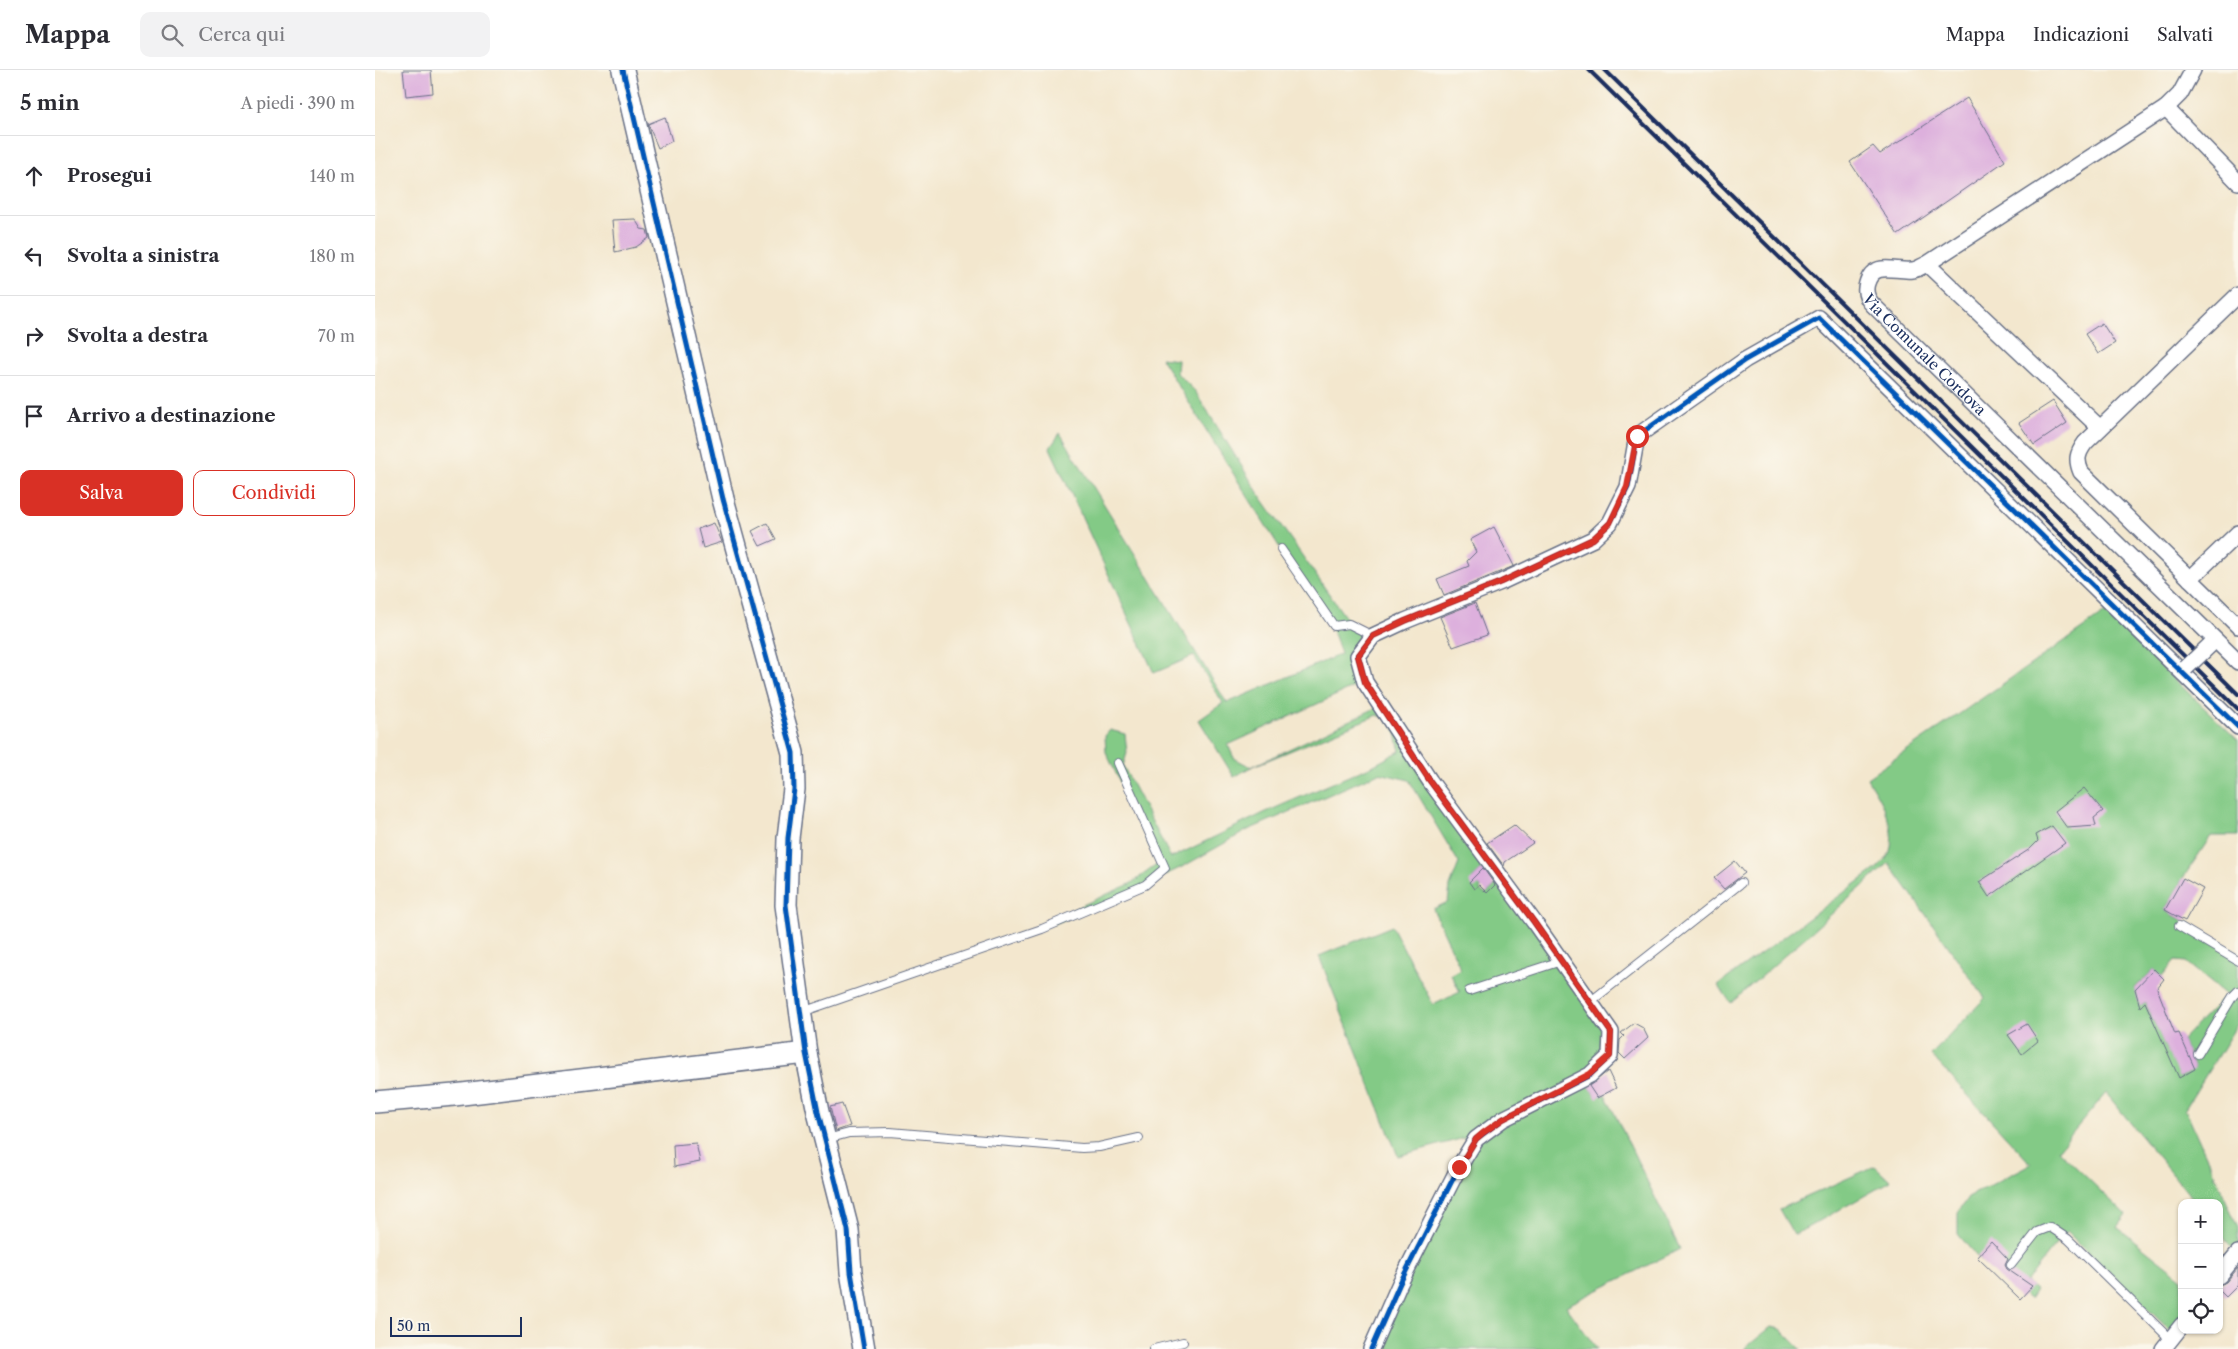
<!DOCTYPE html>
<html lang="it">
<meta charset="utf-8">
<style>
body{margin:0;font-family:"Libre Caslon Text",serif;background:#f2f2f3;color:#2b2b33}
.controls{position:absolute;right:15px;bottom:15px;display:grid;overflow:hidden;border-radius:10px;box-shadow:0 1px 4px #0004}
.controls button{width:45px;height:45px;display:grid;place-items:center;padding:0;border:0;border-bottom:1px solid #e1e1e2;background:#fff;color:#2b2b33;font:25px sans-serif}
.scale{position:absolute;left:15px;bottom:12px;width:132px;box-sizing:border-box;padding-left:5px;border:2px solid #1b2f5e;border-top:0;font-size:14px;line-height:18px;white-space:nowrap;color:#1b2f5e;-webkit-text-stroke:4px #fbf7ec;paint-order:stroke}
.stop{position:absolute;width:15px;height:15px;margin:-11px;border:4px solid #d93025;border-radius:50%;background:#fff}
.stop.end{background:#d93025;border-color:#fff;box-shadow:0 1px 5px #0008}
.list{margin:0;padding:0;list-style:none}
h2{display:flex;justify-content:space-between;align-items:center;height:65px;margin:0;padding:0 20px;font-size:21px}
h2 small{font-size:16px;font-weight:400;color:#7c7c81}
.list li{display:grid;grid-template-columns:32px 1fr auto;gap:15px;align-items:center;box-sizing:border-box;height:80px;padding:0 20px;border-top:1px solid #e1e1e2}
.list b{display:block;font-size:19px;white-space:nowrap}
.list em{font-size:16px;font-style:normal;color:#7c7c81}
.actions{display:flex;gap:10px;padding:15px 20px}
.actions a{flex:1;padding:11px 0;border:1px solid #d93025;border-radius:10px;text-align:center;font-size:18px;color:#d93025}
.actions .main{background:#d93025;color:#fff}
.icon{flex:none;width:28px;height:28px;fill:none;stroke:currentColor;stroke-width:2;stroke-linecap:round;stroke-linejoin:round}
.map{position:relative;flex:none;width:1863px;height:1279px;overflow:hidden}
header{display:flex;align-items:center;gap:30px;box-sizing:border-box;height:70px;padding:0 25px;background:#fff;border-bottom:1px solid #e1e1e2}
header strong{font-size:24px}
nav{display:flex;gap:28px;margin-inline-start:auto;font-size:18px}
.search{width:350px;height:45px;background:#f2f2f3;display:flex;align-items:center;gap:12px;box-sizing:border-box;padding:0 18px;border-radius:10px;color:#7c7c81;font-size:19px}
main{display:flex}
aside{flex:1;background:#fff}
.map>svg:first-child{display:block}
.green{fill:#83ca86;stroke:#4f7c72;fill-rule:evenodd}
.building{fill:#ddb0dd}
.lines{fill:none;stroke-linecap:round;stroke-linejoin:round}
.lane-casing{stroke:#676f85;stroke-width:10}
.street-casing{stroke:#676f85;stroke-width:18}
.secondary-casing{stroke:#676f85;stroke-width:24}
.lane{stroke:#fff;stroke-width:8}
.street{stroke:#fff;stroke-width:15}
.secondary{stroke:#fff;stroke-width:21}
.rail{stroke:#1b2f5e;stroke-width:4}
.street-bridge-casing{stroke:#676f85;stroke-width:18;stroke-linecap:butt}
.street-bridge{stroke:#fff;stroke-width:15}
.cycleway-casing{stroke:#fbf7ec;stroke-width:8}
.cycleway{stroke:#0057b8;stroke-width:5}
.route{stroke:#d93025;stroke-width:6}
.labels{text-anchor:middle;stroke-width:4;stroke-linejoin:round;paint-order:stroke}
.street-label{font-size:15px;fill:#1b2f5e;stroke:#fbf7ec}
</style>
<header>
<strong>Mappa</strong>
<div class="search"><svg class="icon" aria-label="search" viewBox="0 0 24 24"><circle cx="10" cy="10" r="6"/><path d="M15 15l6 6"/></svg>Cerca qui</div>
<nav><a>Mappa</a><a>Indicazioni</a><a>Salvati</a></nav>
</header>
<main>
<aside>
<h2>5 min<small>A piedi · 390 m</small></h2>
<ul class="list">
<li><svg class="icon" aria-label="ahead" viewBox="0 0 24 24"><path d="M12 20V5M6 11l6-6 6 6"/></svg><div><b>Prosegui</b></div><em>140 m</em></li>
<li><svg class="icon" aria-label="left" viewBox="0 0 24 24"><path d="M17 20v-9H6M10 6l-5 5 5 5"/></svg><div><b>Svolta a sinistra</b></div><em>180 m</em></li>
<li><svg class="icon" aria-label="right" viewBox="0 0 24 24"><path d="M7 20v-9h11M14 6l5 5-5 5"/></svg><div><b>Svolta a destra</b></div><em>70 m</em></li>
<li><svg class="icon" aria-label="arrive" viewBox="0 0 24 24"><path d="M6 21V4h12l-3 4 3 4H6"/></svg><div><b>Arrivo a destinazione</b></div></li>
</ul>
<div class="actions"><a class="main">Salva</a><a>Condividi</a></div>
</aside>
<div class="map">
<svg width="1863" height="1279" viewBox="0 0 1863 1279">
<rect width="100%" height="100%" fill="#fbf7ec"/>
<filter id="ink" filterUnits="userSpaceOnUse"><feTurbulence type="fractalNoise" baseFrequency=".02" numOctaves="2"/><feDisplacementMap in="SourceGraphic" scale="10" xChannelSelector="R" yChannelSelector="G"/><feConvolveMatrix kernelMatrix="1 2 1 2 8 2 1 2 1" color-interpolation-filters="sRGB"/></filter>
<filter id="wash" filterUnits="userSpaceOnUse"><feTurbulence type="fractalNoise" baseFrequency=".0096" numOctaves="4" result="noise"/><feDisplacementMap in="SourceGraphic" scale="20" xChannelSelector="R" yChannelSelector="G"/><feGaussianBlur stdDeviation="1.12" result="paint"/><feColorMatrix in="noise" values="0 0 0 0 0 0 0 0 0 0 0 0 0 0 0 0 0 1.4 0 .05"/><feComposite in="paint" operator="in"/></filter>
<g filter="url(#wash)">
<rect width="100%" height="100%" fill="#f3e7ce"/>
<g class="green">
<path d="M786 288 803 290 802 303 820 321 884 424 973 551 998 566 983 586 990 612 853 675 859 688 876 697 1007 635 1236 962 1235 986 1208 1008 1222 1027 1230 1024 1305 1179 1191 1236 1222 1279H996L1100 1065 1023 1086 944 886 1017 856 1058 935 1085 922 1076 904 1086 899 1058 839 1073 832 1075 816 1084 793 1034 710 1004 703 873 760 809 796 770 815 679 854 674 850 755 814 783 794 731 682 730 666 735 660 750 664 752 683 748 696 796 788 891 742 999 695 1025 681 1018 651 1002 645 876 697 859 707 824 650 848 633 819 586 779 603 675 378 685 363 852 633 966 584 960 566ZM1108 798 1123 813 1111 824 1105 821 1106 817 1097 809Z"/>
<path d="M1730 543 1863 670V766H1836L1808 808 1790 840 1863 884V953L1810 1039 1863 1157V1194L1862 1184 1844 1162V1133H1821L1731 1023 1683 1080 1751 1145 1742 1157 1807 1208V1255L1799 1264 1691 1161 1651 1212 1661 1220 1655 1229 1623 1206 1602 1187 1583 1164V1142L1593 1127 1656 1094 1556 985 1610 928 1514 793 1356 933 1343 915 1501 799C1505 794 1514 788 1515 781 1522 756 1504 729 1492 708ZM1800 891 1811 892 1851 925 1807 970 1820 998 1805 1008 1770 932 1766 936 1760 918 1779 899 1787 907Z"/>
<path d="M1500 1096 1516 1111 1419 1165 1404 1139Z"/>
<path d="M1396 1257 1406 1259 1426 1279H1369Z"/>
</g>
<g id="blocks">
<g class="building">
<path d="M28 0H56L58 23 31 26Z"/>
<path d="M1592 28 1630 91 1523 165 1475 92 1498 76 1505 84Z"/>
<path d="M290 47 297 71 283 78 273 54Z"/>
<path d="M260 149 266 159 272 160 274 168 261 177 240 182 237 150Z"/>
<path d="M1727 253 1740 273 1723 284 1710 264Z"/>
<path d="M1678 331 1692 353 1659 375 1644 353Z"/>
<path d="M339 453 347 472 328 478 323 459Z"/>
<path d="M392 453 401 469 385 476 377 461Z"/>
<path d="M1119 457 1139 496 1069 525 1062 509 1094 496 1092 491 1101 482 1095 470Z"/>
<path d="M1100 533 1112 565 1078 577 1065 547Z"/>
<path d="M1709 718 1728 741 1719 748 1721 756 1692 758 1680 741Z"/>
<path d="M1139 755 1158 773 1130 792 1129 796 1112 773Z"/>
<path d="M1677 756 1690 773 1614 827 1604 812 1655 779 1663 771 1661 765Z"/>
<path d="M1360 791 1370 803 1349 819 1339 808Z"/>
<path d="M1108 798 1120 815 1112 823 1104 815 1099 819 1094 812Z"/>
<path d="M1808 808 1828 819 1810 851 1790 840Z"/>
<path d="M1779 899 1789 909 1782 918 1800 964 1804 963 1820 999 1804 1008 1770 932 1765 937 1760 919Z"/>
<path d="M1259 953 1268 958 1273 968 1250 989 1244 983 1245 970 1249 966 1246 963Z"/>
<path d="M1652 954 1663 971 1647 984 1633 965Z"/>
<path d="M1233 1001 1241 1018 1222 1028 1214 1016Z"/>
<path d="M467 1034 475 1056 461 1061 455 1037Z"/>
<path d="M321 1073 325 1092 299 1097 298 1075Z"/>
<path d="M1616 1171 1633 1189 1630 1195 1632 1199 1657 1216 1645 1229 1602 1187Z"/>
<path d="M1863 1198V1215L1851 1227 1844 1220V1215L1851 1212Z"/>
</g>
</g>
</g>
<g filter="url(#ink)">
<use href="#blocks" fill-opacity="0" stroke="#676f85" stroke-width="1"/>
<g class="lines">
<g class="lane-casing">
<g id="lane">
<path d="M906 479 959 556 974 554 998 566"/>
<path d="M1804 856 1863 891"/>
<path d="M1094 921 1186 891"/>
<path d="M1215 932 1366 813"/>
<path d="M427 942 667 859 770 815 790 798 743 693"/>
<path d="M1823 984 1858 926 1863 921"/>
<path d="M452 1069 474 1063 515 1062 707 1078 724 1077 764 1068"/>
<path d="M1636 1195 1662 1162 1675 1157 1693 1169 1796 1270"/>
<path d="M779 1279 808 1272"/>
</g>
</g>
<g class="street-casing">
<g id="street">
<path id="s1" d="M1818 0 1805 24 1791 38 1552 194C1547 196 1542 200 1537 200 1520 202 1499 190 1492 213 1489 222 1492 229 1498 235L1863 592"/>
<path d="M1791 38 1863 112"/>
<path d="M1552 194 1725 358"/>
<path d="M1863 225 1710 373C1702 384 1701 390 1706 402L1863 556"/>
<path d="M1815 509 1863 463"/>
<path d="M1844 1206 1863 1183"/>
<path d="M996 1279 1025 1213 1084 1097 1101 1069 1128 1049 1215 1005 1235 986 1236 962 1159 852 1055 711 990 612 983 586 998 566 1030 551 1126 512 1218 469 1235 453 1253 417 1262 366 1370 290 1444 248 1863 657"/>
<path d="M1788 1279 1807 1255"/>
</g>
</g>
<g class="secondary-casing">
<g id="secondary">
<path d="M248 0 348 429 418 683 419 719 413 768 411 835 431 983 443 1042 473 1160 476 1202 489 1279"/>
<path d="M0 1032 79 1025 431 983"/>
</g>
</g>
<use href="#lane" class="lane"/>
<use href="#street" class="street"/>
<use href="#secondary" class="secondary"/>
<g class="rail">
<path d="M1214 0 1863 639"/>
<path d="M1230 0 1863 624"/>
</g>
<g class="street-bridge-casing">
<path id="street-bridge" d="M1811 598 1835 575"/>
</g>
<use href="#street-bridge" class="street-bridge"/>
<g class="cycleway-casing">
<g id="cycleway">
<path d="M248 0 348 429 418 683 419 719 413 768 411 835 431 983 443 1042 473 1160 476 1202 489 1279"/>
<path d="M996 1279 1025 1213 1084 1097 1101 1069 1128 1049 1215 1005 1235 986 1236 962 1159 852 1055 711 990 612 983 586 998 566 1030 551 1126 512 1218 469 1235 453 1253 417 1262 366 1370 290 1444 248 1863 657"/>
</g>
</g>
<use href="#cycleway" class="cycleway"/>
</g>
</g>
<g class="lines" filter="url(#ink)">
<path class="route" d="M1084 1097 1101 1069 1108 1063 1128 1049 1215 1004 1235 986 1236 962 1159 852 1055 711 990 612 983 586 998 566 1030 551 1126 512 1218 469 1235 453 1252 417 1262 366"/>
</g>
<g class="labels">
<g class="street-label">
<text dy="5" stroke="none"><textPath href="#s1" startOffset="496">Via Comunale Cordova</textPath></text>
</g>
</g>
</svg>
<div class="controls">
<button>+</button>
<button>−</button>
<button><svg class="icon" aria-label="locate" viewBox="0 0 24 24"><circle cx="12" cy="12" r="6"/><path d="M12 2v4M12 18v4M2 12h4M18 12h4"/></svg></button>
</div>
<div class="scale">50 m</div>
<div class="stop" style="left:1262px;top:366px"></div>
<div class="stop end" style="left:1084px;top:1097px"></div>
</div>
</main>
